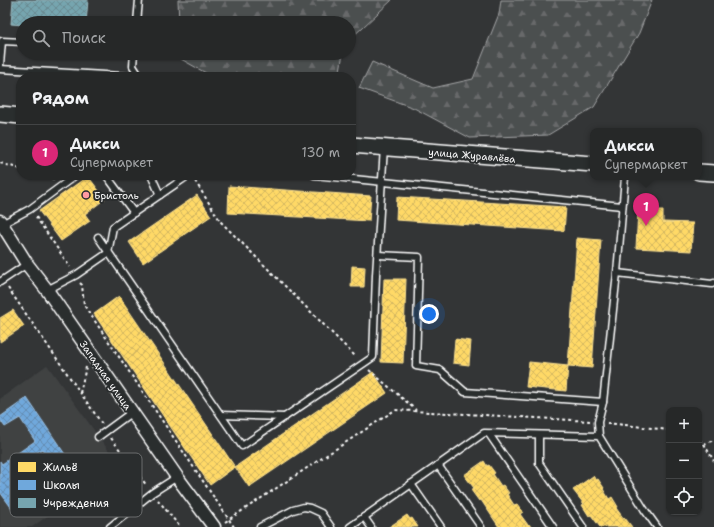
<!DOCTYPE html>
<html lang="ru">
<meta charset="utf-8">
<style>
body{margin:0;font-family:"Shantell Sans",sans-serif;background:#323434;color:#f1f3f6}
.controls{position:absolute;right:12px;bottom:12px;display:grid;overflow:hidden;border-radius:8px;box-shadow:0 1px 3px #0004}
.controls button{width:36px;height:36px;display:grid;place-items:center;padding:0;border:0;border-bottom:1px solid #424445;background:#262828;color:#f1f3f6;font:20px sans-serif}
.you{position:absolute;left:429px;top:314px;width:14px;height:14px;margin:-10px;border:3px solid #fff;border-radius:50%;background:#1a73e8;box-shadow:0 0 0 6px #1a73e833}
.badge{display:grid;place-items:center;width:26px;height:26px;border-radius:50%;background:#db2777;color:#fff;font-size:13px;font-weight:700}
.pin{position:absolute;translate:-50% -33px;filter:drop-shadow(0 1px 2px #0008)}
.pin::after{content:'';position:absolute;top:21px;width:14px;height:12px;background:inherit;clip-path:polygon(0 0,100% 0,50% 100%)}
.popup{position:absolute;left:590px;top:128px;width:112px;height:52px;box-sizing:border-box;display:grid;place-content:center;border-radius:8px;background:#262828;filter:drop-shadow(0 1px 3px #0005);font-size:13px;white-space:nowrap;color:#a4a6a8}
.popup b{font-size:15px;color:#f1f3f6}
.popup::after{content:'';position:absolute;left:50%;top:100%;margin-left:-8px;border:8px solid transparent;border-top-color:#262828}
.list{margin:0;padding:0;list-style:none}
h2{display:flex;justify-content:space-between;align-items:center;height:52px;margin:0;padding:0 16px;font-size:17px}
h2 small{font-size:13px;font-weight:400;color:#a4a6a8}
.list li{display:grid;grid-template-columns:26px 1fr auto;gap:12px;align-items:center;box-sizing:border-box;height:56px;padding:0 16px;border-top:1px solid #424445}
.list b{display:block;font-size:15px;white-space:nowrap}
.list p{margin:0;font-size:13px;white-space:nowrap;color:#a4a6a8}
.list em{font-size:13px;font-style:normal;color:#a4a6a8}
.icon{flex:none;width:22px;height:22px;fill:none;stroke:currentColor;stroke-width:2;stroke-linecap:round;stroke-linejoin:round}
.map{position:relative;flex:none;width:714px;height:527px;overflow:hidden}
.search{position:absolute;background:#262828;box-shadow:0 1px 3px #0004;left:16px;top:16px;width:340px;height:44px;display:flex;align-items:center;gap:10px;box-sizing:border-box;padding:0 14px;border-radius:22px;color:#a4a6a8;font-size:15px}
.panel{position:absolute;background:#262828;box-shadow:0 1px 3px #0004;left:16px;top:72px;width:340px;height:108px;border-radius:16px}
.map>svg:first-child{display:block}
.built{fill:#404243}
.forest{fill:url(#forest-firs);stroke:#a6a7a8}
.homes{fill:url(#homes-cross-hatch);stroke:#ffe494}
.schools{fill:url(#schools-cross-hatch);stroke:#9ac2e6}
.public{fill:url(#public-cross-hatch);stroke:#9fc0c7}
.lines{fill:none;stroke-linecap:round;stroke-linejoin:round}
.service-casing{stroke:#fff;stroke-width:9}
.minor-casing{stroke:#fff;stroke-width:15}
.tertiary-casing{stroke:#fff;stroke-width:18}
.path{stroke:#fff;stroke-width:2;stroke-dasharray:3 3;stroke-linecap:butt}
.service{stroke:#2a2d2e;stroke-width:6}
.minor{stroke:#2a2d2e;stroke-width:12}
.tertiary{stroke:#2a2d2e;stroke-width:15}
.poi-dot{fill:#ff9aa2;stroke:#2a2d2e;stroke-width:1.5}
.labels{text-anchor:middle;stroke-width:4;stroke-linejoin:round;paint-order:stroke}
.street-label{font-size:10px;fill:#fff;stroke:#2a2d2e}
.poi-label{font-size:10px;fill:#fff;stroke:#2a2d2e;text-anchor:start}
.key{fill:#2a2d2e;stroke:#6a6c6d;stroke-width:1}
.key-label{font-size:11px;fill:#fff}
</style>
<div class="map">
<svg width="714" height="527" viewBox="0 0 714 527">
<defs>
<pattern id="forest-firs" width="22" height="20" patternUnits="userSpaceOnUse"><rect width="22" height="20" fill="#4c4f50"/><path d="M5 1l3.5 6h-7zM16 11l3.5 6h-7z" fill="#67696a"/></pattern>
<pattern id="homes-cross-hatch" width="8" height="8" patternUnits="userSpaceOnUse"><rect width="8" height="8" fill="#ffd966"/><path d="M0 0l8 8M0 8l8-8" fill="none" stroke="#d2b660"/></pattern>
<pattern id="schools-cross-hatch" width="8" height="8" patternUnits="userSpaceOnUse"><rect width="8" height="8" fill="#6fa8dc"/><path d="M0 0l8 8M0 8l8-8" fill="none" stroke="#648cb1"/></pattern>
<pattern id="public-cross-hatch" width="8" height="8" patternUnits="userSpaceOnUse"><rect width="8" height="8" fill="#76a5af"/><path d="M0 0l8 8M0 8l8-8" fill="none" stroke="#698a91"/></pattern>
</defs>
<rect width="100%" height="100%" fill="#333536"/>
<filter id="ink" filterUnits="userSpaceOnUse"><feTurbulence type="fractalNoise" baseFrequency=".025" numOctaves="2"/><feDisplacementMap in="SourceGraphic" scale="8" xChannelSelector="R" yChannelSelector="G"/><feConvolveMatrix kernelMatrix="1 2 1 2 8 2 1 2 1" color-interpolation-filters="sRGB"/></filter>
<g filter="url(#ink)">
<path class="built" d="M47 365 119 465 32 527H0V399Z"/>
<g class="forest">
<path d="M178 0H392L349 40V23H179Z"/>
<path d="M501 0H652L639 33 594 107 548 135 470 138 414 108 359 88 372 62 433 88 473 79 499 14Z"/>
<path d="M181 53H343L339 77H213L181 59Z"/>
</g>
<g class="homes">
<path d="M88 176 105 199 85 214 90 221 61 241 39 211Z"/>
<path d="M229 186 371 196 369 221 228 213Z"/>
<path d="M197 195 211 216 143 263 129 242Z"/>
<path d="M397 197 566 207 564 231 396 220Z"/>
<path d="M638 210H663V222L693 223 691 251 636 248Z"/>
<path d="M577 238 601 240 592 368 568 366Z"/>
<path d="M352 266 365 267 364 287H351Z"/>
<path d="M384 279H406L403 363 381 362Z"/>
<path d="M119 296 235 467 210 485 94 314Z"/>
<path d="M13 310 24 326 0 342V318Z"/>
<path d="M455 339 471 341 469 365 453 363Z"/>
<path d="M529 362 568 366 566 391 526 387Z"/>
<path d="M373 372 387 393 249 487 235 467Z"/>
<path d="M484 461 487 466 489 465 495 473 493 474 501 486 503 485 509 493 507 494 514 505 517 504 523 512 520 514 528 525 529 524 531 527H499L481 500 479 501 471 490 474 488 464 475Z"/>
<path d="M593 476 596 480 598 479 604 488 603 489 609 499 612 497 618 507 616 508 624 519 625 518 632 527H600L591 515 589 516 582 505 584 504 573 490Z"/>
<path d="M407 515 410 519 412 518 418 527H389Z"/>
</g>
<path class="schools" d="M27 398 75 469 47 487 40 476 53 467 42 449 9 472 20 488 29 483 37 493 13 510 0 492V461L2 464 35 441 20 418 5 427 0 420V417Z"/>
<path class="public" d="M13 0H88L86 23H23V25L11 24Z"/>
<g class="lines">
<g class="service-casing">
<g id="service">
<path d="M137 23 139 0"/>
<path d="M134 53 133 66 140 77"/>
<path d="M0 65 2 41 23 42"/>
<path d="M0 69 139 77"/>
<path d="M106 175 134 213"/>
<path d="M151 175 160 195"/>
<path d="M314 175 622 206"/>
<path d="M2 224 30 209 76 175"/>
<path d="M98 237 242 446 373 357 376 275 384 147"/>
<path d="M378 255 419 257 416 366 440 370 465 392 603 402 617 273 625 177"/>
<path d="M617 273 712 284 714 283"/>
<path d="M0 282 27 264"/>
<path d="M47 290 76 275 108 253 113 227 189 175"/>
<path d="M221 415 285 417"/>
<path d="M489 434 553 527"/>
<path d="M539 435V463L583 527"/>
<path d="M599 436 598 422 603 402"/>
<path d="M98 437 132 412"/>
<path d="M438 465 481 527"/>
<path d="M411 484 441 527"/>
<path d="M364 517 371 527"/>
<path d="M110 527 152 493 177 477"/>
<path d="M260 527 293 510 304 507 310 508 321 513 331 527"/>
<path d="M350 527 484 433 599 436 644 509 657 527"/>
</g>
</g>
<g class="minor-casing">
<path id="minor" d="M0 221 27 264 47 290 177 477 214 527"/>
</g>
<g class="tertiary-casing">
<g id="tertiary">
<path d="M0 114 21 116"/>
<path d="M351 145 593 164"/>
<path d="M699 172 714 173"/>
</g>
</g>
<g class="path">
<path d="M0 163 21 169"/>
<path d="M40 175 54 179"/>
<path d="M195 181 221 222 356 357"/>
<path d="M36 217 70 267"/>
<path d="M80 283 82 285 84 305 234 527"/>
<path d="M8 288 102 424"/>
<path d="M369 370 416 410"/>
<path d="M80 393 86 367"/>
<path d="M607 423 669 430"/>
<path d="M111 438 147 486"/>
<path d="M699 440 704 444 714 440"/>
<path d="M704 444 714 461"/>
<path d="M158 500 180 527"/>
<path d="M225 522 395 410 590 421"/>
</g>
<use href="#service" class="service"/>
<use href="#minor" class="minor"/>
<use href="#tertiary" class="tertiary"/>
</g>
</g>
<circle class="poi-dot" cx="86" cy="195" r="4"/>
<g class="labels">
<g class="street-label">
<text transform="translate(472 155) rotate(5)" y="4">улица Журавлёва</text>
<text transform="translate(106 375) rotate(55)" y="4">Западная улица</text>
</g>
<g class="poi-label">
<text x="94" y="199">Бристоль</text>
</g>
</g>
<rect x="10" y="453" width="132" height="64" rx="6" class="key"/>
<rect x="18" y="462" width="18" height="10" fill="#ffd966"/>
<rect x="18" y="480" width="18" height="10" fill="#6fa8dc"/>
<rect x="18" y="498" width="18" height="10" fill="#76a5af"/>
<g class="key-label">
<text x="43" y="471">Жильё</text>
<text x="43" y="489">Школы</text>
<text x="43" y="507">Учреждения</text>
</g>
</svg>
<div class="controls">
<button>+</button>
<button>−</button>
<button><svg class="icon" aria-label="locate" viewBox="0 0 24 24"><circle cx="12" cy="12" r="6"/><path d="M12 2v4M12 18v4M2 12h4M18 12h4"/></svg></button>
</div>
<div class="you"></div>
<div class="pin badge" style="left:646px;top:226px">1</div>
<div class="popup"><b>Дикси</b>Супермаркет</div>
<div class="search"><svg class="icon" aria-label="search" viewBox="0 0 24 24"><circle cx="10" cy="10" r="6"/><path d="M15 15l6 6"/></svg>Поиск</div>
<section class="panel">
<h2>Рядом<small></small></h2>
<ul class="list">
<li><span class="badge">1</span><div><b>Дикси</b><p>Супермаркет</p></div><em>130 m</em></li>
</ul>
</section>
</div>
